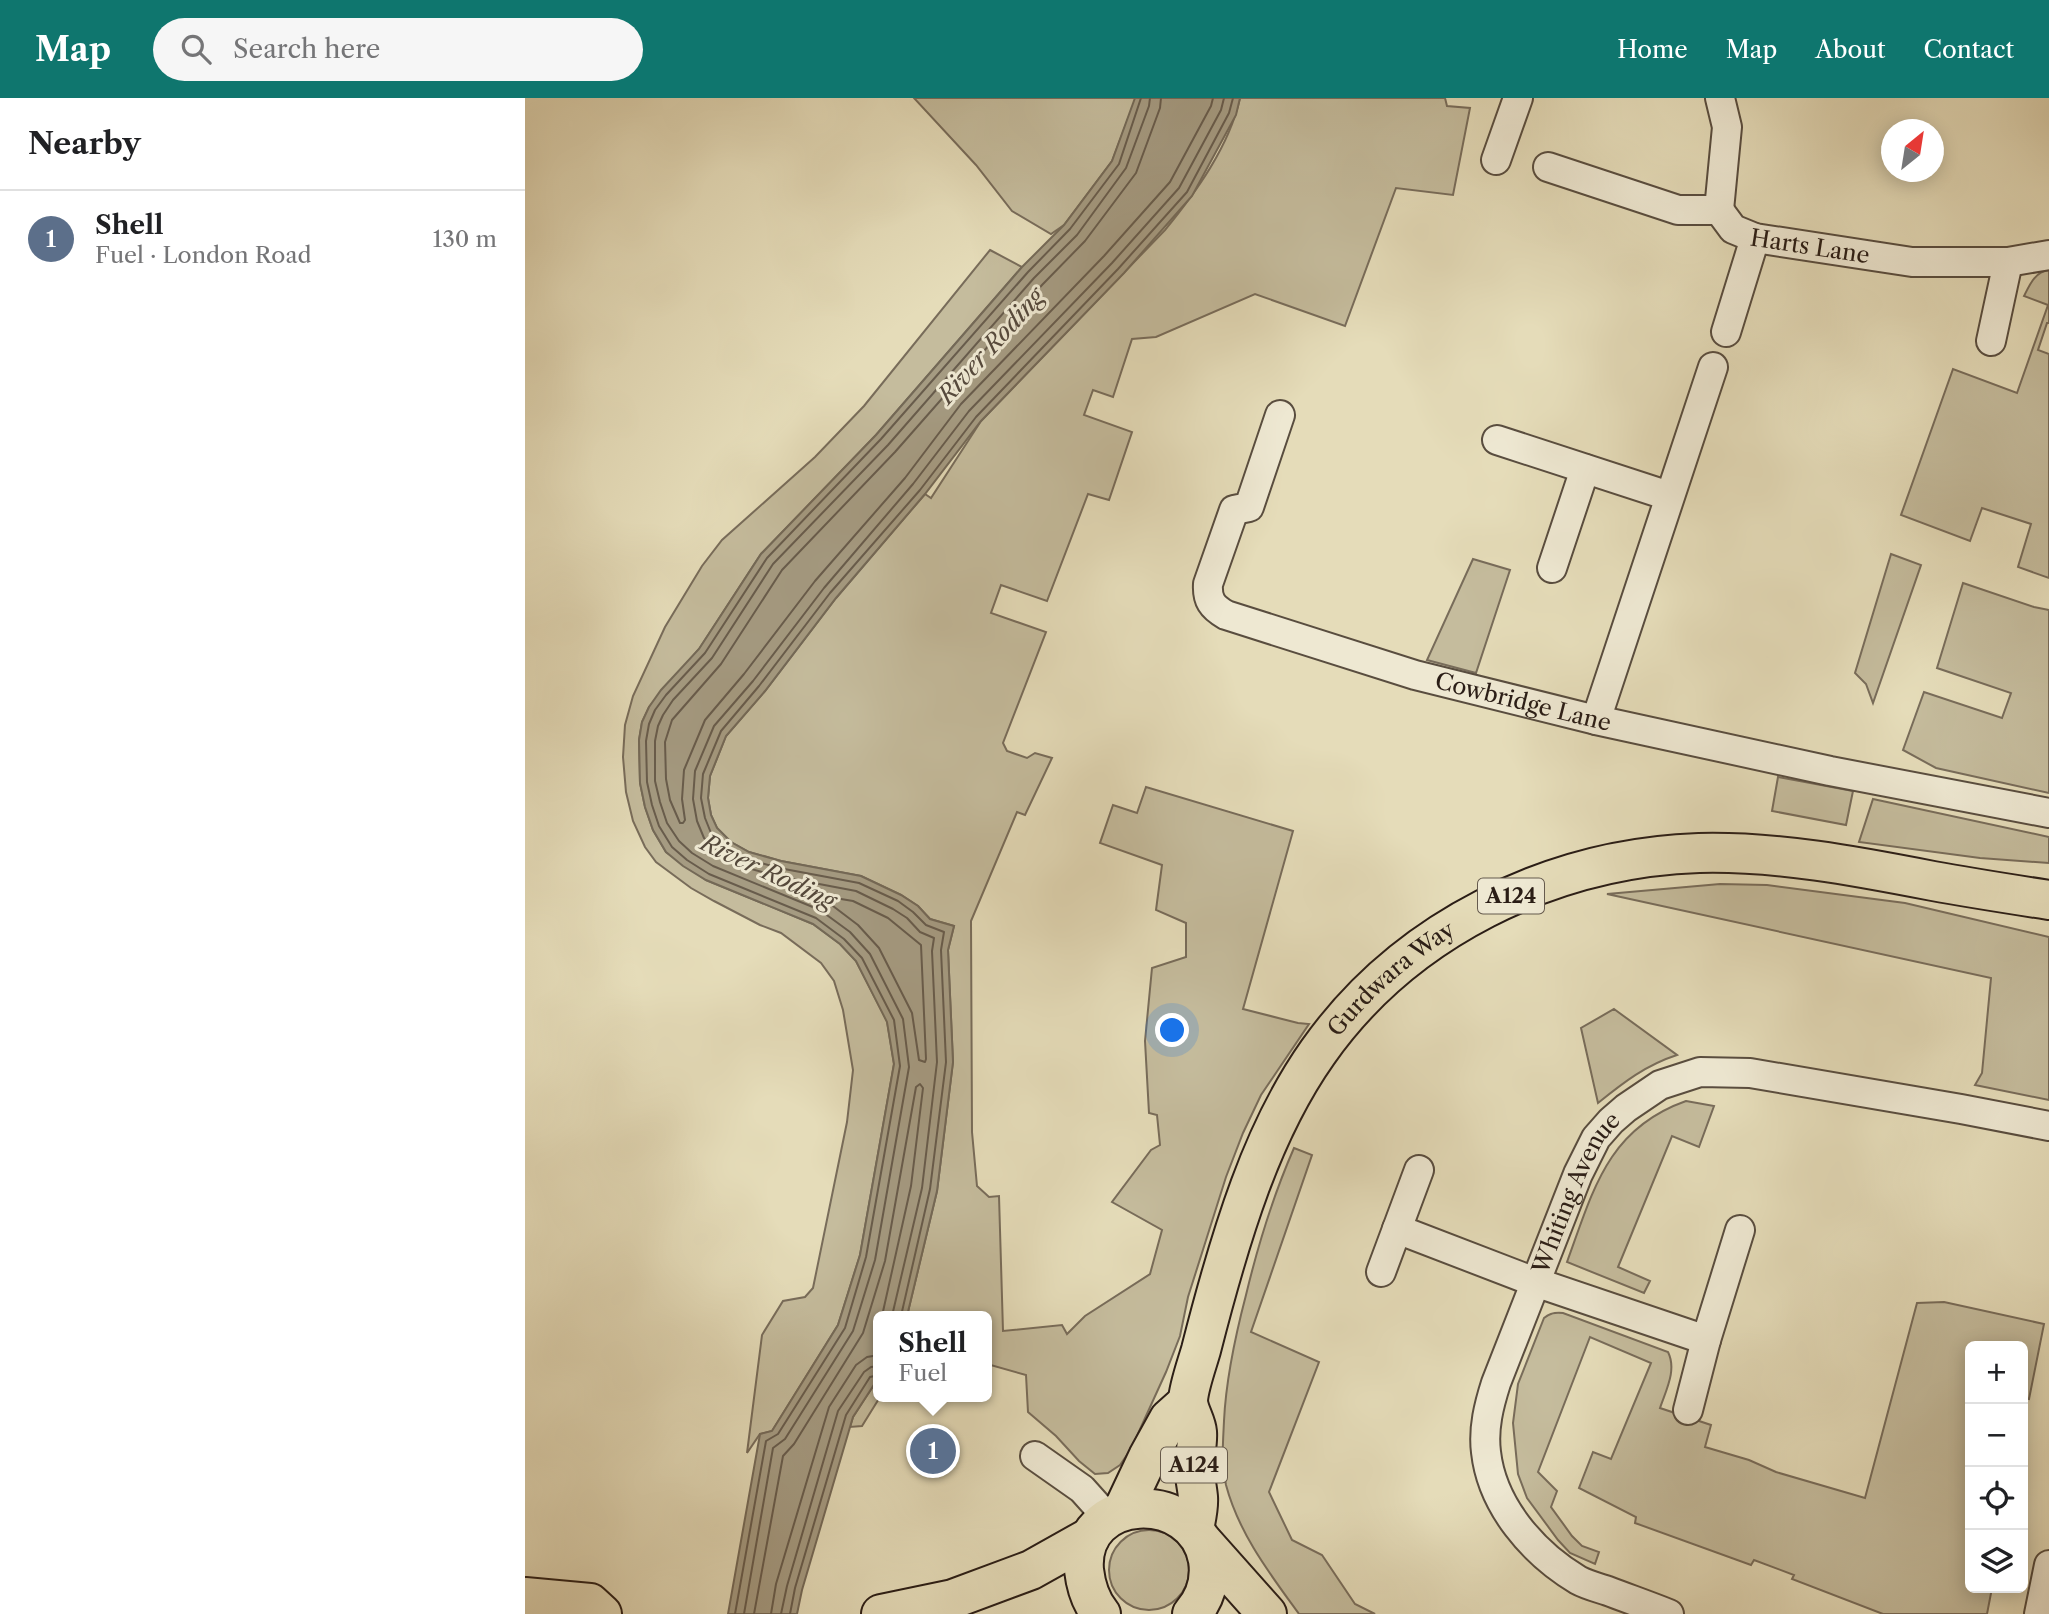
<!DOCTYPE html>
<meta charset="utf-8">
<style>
body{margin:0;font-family:"Libre Caslon Text",serif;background:#f6f6f6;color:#202124}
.controls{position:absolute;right:21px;bottom:21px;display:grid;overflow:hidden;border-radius:10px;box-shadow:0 4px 18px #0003}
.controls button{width:63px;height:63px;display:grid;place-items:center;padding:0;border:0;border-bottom:2px solid #e0e0e0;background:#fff;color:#202124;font:35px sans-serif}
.compass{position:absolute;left:1356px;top:21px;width:63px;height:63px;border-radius:50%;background:#fff;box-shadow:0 4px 18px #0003;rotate:30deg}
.you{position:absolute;left:648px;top:933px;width:24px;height:24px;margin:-18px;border:5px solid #fff;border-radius:50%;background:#1a73e8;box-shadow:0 0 0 10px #1a73e833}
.badge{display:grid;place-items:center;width:46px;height:46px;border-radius:50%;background:#0f766e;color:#fff;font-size:23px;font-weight:700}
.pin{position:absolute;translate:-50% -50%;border:4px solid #fff;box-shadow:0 2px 7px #0006}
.popup{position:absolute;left:348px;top:1213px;width:119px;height:91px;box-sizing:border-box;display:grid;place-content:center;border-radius:10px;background:#fff;filter:drop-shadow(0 2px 5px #0005);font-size:23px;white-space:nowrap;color:#757577}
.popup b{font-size:26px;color:#202124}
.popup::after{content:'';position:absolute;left:50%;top:100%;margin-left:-14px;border:14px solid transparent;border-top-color:#fff}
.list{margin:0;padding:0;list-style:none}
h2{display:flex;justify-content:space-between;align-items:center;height:91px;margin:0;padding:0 28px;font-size:30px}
h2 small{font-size:23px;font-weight:400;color:#757577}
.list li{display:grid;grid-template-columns:46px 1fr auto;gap:21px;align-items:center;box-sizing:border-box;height:98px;padding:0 28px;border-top:2px solid #e0e0e0}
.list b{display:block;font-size:26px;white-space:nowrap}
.list p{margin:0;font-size:23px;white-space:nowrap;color:#757577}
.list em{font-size:23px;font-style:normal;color:#757577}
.icon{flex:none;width:38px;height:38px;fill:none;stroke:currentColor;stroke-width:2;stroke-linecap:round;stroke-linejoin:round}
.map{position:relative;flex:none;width:1524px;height:1516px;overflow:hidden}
header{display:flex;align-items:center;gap:42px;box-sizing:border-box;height:98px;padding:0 35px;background:#0f766e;color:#fff}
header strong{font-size:33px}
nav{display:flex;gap:38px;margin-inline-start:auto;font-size:24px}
.search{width:490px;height:63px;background:#f6f6f6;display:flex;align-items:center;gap:18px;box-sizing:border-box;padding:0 24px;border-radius:38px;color:#757577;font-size:26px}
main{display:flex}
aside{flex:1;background:#fff}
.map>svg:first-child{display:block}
.green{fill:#c5bc9d;stroke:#786c5a;stroke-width:2}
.water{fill:#a59b82;stroke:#746957;stroke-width:2}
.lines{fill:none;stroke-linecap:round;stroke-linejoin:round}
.shore{stroke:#685c4c;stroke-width:2}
.street-casing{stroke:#594d3f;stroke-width:32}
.primary-casing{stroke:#2a1d16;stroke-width:42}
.street{stroke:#eee8d2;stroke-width:28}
.primary{stroke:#e5dcb9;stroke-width:38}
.labels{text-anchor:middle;stroke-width:6;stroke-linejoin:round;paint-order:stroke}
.shield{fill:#eee8d2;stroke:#655a4e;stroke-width:2}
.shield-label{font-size:21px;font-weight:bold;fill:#2a1d16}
.street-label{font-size:23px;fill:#2a1d16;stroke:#eee8d2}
.water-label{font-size:24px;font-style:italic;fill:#55493c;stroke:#eee8d2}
</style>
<header>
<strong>Map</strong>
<div class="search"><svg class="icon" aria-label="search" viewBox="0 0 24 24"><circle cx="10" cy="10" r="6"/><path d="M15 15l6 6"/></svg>Search here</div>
<nav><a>Home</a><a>Map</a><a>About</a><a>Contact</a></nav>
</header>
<main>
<aside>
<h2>Nearby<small></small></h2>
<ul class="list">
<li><span class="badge" style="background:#5c6f8a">1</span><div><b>Shell</b><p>Fuel · London Road</p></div><em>130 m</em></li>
</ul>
</aside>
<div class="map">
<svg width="1524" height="1516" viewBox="0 0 1524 1516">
<rect width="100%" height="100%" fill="#e5dcb9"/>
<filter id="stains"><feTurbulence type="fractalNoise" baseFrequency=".00286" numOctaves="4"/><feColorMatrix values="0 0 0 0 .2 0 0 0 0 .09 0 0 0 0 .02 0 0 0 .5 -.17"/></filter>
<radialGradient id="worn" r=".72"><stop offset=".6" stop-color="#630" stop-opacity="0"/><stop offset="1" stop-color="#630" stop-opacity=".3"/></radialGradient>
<g class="green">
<path d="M389 0H611L587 63 539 127 526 136 487 113 451 67Z"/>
<path d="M715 0H920L922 8 945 10 928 97 871 90 820 228 730 196 631 239 607 241 588 299 568 292 559 317 607 334 584 402 563 396 522 503 476 487 466 515 521 534 478 645 482 653 502 660 510 655 527 660 500 717 492 714 446 823 447 1034 452 1088 464 1099 474 1098 478 1233 537 1227 542 1236 560 1218 625 1176 637 1132 587 1104 626 1052 635 1047 632 1017 624 1015 620 943 627 870 661 859V825L631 812 637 767 575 745 588 707 612 715 621 689 768 733 718 911 773 925 784 926 736 997 718 1035 701 1079 663 1199 655 1238 641 1274 606 1351 595 1367 583 1375 570 1376 554 1363 531 1338 503 1314 501 1277 462 1266V1218H382L412 1093 428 964 423 852 429 828 405 821 393 808 376 797 336 778 256 763 224 754 206 744 192 730 186 717 183 700 185 678 201 638 240 593 311 500 400 396 406 400 456 323 640 132C671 94 704 49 715 0Z"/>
<path d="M465 152 497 169 351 337 236 456 174 551 124 609 117 624 114 642 115 685 120 709 128 732 141 754 181 782 288 826 315 846 331 863 362 923 369 966 335 1157 313 1227 247 1333 235 1336 222 1355 237 1237 258 1203 280 1199 288 1190 322 1024 328 972 318 912 309 883 296 865 256 835 235 827 189 803 166 790 131 764 120 749 108 723 101 694 98 659 100 627 108 598 140 529 177 468 197 442 290 359 339 308Z"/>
<path d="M1524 172V225H1522L1513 252 1524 256V480L1493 469 1506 426 1457 410 1445 443 1376 417 1428 271 1492 295 1523 207 1499 198C1505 186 1510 174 1524 172Z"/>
<path d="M1366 456 1396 467 1348 605 1341 586 1330 575Z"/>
<path d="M948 461 985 472 951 575 902 562Z"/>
<path d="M1438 485 1509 509 1524 512V695L1411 670 1378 652 1399 594 1477 620 1486 595 1412 570Z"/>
<path d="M1253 679 1328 693 1321 727 1247 713Z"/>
<path d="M1348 701 1524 739V765L1455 760 1334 744Z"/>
<path d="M1195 786 1242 787 1380 805 1524 839V1002L1450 987 1457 975 1466 880 1082 796Z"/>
<path d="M1089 911 1152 957C1121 967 1099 984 1073 1005L1056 930Z"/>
<path d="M1161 1003 1189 1008 1174 1049 1147 1038 1093 1169 1125 1183 1119 1195 1042 1164C1068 1093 1082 1031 1161 1003Z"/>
<path d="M769 1050 787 1057 726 1234 794 1264 744 1394 767 1442 797 1457 830 1506 850 1516H774C745 1476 714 1436 701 1387 696 1365 698 1345 699 1323 701 1280 710 1239 721 1197 733 1147 748 1098 769 1050Z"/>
<path d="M1419 1204 1519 1226 1504 1301 1498 1300V1248H1445V1490H1467L1462 1516H1358L1267 1481 1269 1477 1229 1462 1226 1467 1110 1425 1111 1419 1054 1390 1068 1354 1086 1361 1126 1265 1065 1239 1013 1374 1032 1393 1026 1409 1047 1438 1057 1448 1074 1454 1070 1466 1045 1455 1033 1442 1002 1400 993 1376 988 1325 993 1286 1019 1220C1025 1215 1030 1214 1038 1215L1143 1254C1152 1272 1141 1292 1135 1310L1186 1327 1180 1349 1224 1362 1251 1374 1340 1400 1392 1205Z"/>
<path d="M354 1279V1299H355L337 1328 325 1329 328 1319Z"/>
<circle cx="624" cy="1472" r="40"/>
</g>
<path class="water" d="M610 0H715L711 17 667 98 599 175 456 323 400 396 311 500 240 593 201 638 185 678 183 700 186 717 192 730 206 744 224 754 256 763 336 778 376 797 393 808 405 821 429 828 423 852 428 964 412 1093 382 1218H354V1279L328 1319 277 1492 272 1516H203L235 1336 247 1333 313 1227 335 1157 369 966 362 924 331 863 315 846 288 826 181 782 158 768 141 754 128 732 120 709 115 685 114 642 117 624 124 609 136 592 174 551 236 456 351 337 497 169 539 127 587 63Z"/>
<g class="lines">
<g class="shore">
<path d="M636 0 635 10 611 75 560 143 517 187 370 354 257 472 196 566 147 622 140 644 141 681 145 702 155 725H158L160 722 157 701 159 672 180 622 219 576 290 483 380 380 436 306 579 158 645 84 686 8 688 0"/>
<path d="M304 799 328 803 363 820 396 847 401 961 400 964 394 962 387 915 354 850 333 827 304 805Z"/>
<path d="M367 1218 397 1090 412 964 407 853 409 840 395 834 382 820 368 811 331 793 252 778 219 769 197 757 179 740 172 723 168 701 170 673 189 628 228 583 299 490 388 386 444 313 587 165 654 90 696 12 699 0"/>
<path d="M376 1218 405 1091 421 964 416 852 419 834 401 827 388 814 373 803 334 785 254 770 222 761 203 750 186 735 180 720 176 700 178 676 196 633 234 588 305 495 395 392 451 319 593 171 662 94 704 15 708 0"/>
<path d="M210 1516 241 1343 253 1336 320 1230 341 1159 375 968 369 922 337 860 319 841 291 820 184 776 162 762 147 749 134 728 127 707 122 684 121 643 124 626 130 612 141 597 180 555 242 460 356 341 503 174 545 131 594 66 616 0"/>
<path d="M219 1516 248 1350 260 1341 328 1233 350 1162 384 969 378 921 345 856 325 834 295 812 188 768 167 755 154 743 142 725 135 704 130 683V643L133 628 138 617 148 602 187 560 248 466 363 347 509 180 552 137 601 70 624 8 625 0"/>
<path d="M229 1516 258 1358 269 1346 338 1235 360 1163 391 989 395 986 398 990 386 1088 357 1218"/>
<path d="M246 1516 251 1486 304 1309 331 1267 342 1259 354 1257"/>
<path d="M256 1516 262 1488 313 1313 339 1274 346 1269 354 1268"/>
<path d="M265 1516 270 1490 321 1317 345 1279 354 1277"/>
</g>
<g class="street-casing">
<g id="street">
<path d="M971 62 993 0"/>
<path d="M1023 69 1153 112H1194"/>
<path id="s1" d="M1194 112 1208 131 1230 140 1387 164H1483L1524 157"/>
<path d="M1194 112 1202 29 1195 0"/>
<path d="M1201 234 1230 140"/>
<path d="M1466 243 1483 164"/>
<path id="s2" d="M755 317 724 409 709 412 683 486C682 502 687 509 701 517L890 577 1071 622 1305 673 1524 715"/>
<path d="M972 342 1144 398"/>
<path d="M1027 470 1060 371"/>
<path d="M1071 622 1188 269"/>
<path d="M872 1131 1010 1184 1181 1242"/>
<path d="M856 1174 894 1072"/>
<path d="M1163 1312 1181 1242 1215 1132"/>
<path d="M510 1358 557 1391 583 1420"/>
<path id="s3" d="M1144 1516C1124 1508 1104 1501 1083 1493 1074 1490 1062 1487 1053 1482 1008 1455 967 1408 961 1354 958 1330 964 1307 971 1285L1053 1076 1071 1040 1086 1023 1101 1010 1135 987 1175 974 1225 975 1436 1011 1524 1028"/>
<path d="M1514 1516 1524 1467"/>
</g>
</g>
<g class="primary-casing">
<g id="primary">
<path d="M598 1412 623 1359 644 1321 663 1304"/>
<path id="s4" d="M669 1431C671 1421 674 1409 673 1399 672 1388 669 1377 669 1366 670 1356 673 1344 672 1334 671 1323 663 1313 663 1302 664 1288 672 1266 676 1252 690 1197 705 1142 725 1088 742 1042 764 995 793 954 879 832 1025 760 1174 755 1252 753 1331 768 1408 783 1446 790 1485 796 1524 802"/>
<path d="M677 1443 742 1516"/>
<path d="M0 1499 65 1505 77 1516"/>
<path d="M356 1516 428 1501 506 1472 565 1439"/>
<path d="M576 1516C565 1503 561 1489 559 1472 553 1394 670 1390 683 1462 686 1482 680 1501 667 1516"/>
</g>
</g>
<use href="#street" class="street"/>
<use href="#primary" class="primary"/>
</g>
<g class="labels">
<g class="shield">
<rect x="953" y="780.5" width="66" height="35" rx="5"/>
<rect x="636" y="1349.5" width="66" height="35" rx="5"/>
</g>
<g class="shield-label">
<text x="986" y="805">A124</text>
<text x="669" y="1374">A124</text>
</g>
<g class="street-label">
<text dy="8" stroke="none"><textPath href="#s1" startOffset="103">Harts Lane</textPath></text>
<text dy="8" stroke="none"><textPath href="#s2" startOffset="539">Cowbridge Lane</textPath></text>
<text dy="8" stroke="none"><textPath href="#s4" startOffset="609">Gurdwara Way</textPath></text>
<text dy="8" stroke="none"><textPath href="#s3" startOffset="537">Whiting Avenue</textPath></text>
</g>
<g class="water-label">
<text transform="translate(466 248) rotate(-48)" y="8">River Roding</text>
<text transform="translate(243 774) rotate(25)" y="8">River Roding</text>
</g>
</g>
<rect width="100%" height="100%" filter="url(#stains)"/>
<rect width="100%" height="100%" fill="url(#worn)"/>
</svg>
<div class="controls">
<button>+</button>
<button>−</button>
<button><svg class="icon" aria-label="locate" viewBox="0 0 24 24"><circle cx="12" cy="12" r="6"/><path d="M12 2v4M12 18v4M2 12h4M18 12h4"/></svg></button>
<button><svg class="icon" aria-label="layers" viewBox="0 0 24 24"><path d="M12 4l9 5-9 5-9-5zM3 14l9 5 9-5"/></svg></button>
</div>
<svg class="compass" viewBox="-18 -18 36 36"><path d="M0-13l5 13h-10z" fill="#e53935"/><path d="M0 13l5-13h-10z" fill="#757577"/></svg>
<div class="you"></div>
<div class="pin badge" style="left:408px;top:1353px;background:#5c6f8a">1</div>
<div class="popup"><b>Shell</b>Fuel</div>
</div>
</main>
